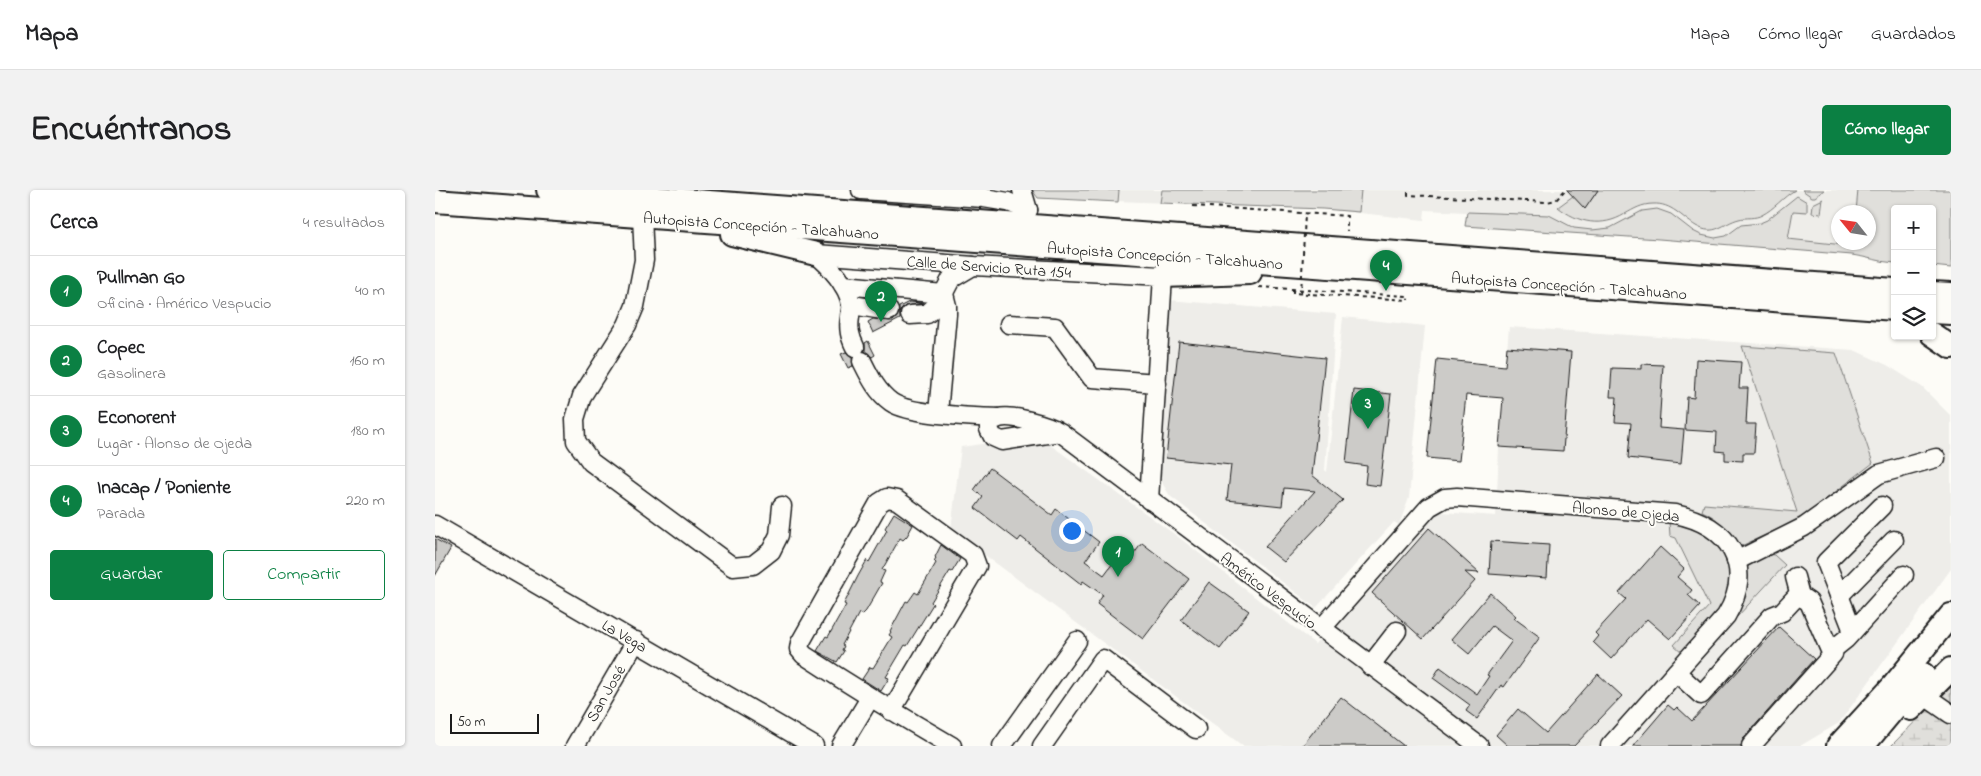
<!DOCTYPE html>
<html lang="es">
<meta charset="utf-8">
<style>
body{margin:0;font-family:"Indie Flower",sans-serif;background:#f2f2f2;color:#202124}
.controls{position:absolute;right:15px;top:15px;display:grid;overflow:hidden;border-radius:5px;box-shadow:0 1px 4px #0004}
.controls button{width:45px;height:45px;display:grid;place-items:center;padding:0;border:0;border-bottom:1px solid #e0e0e0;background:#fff;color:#202124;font:25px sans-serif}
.compass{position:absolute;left:1396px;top:15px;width:45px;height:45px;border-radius:50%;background:#fff;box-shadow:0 1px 4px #0004;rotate:300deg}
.scale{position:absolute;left:15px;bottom:12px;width:89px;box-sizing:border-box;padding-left:5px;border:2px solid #1c1c1c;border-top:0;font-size:14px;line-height:18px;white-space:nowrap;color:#1c1c1c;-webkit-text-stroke:4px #fdfcf7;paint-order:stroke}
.you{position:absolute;left:636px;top:340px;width:18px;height:18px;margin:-12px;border:4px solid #fff;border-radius:50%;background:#1a73e8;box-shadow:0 0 0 8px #1a73e833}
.badge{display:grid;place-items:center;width:32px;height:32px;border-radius:50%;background:#0b8043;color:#fff;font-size:16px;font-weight:700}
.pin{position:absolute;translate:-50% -41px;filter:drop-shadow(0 1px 2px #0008)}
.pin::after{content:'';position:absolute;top:26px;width:18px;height:15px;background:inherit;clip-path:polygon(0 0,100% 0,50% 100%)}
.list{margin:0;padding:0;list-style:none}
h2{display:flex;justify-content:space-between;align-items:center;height:65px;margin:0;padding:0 20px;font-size:21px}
h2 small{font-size:16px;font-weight:400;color:#757577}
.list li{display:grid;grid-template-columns:32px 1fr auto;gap:15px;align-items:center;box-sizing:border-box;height:70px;padding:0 20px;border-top:1px solid #e0e0e0}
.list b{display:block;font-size:19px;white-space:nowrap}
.list p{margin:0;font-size:16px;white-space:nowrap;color:#757577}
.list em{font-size:16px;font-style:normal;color:#757577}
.actions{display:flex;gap:10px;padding:15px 20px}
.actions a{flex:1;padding:11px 0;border:1px solid #0b8043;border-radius:5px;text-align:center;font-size:18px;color:#0b8043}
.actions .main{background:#0b8043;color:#fff}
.icon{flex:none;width:28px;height:28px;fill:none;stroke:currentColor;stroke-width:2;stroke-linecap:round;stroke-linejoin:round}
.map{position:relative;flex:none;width:1516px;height:556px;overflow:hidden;border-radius:5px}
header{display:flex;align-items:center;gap:30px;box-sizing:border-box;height:70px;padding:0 25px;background:#fff;border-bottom:1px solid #e0e0e0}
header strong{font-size:24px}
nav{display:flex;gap:28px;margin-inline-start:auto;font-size:18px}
.intro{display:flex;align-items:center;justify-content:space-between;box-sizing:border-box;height:120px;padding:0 30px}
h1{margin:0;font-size:35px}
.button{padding:12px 22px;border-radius:5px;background:#0b8043;color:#fff;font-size:18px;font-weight:700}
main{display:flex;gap:30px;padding:0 30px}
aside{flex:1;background:#fff;border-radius:5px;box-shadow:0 1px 4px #0004}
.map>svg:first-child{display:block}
.built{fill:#eeede9}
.green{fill:#e0dfdb;stroke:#7e7e7c}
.wetland{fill:url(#wetland-marsh);stroke:#7e7e7c}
.building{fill:#cccbc8;stroke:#1c1c1c}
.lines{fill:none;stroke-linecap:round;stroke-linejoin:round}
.minor-casing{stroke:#1c1c1c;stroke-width:21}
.major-casing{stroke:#1c1c1c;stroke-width:26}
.path{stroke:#1c1c1c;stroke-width:2;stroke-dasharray:4 4;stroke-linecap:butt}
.minor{stroke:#fdfcf7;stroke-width:18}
.major{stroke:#fdfcf7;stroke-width:22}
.path-bridge{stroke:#1c1c1c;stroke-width:2;stroke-dasharray:4 4;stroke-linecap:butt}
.labels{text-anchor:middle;stroke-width:4;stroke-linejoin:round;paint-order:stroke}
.street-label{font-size:16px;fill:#1c1c1c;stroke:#fdfcf7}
</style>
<header>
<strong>Mapa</strong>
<nav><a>Mapa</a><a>Cómo llegar</a><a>Guardados</a></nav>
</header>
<div class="intro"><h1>Encuéntranos</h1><a class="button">Cómo llegar</a></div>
<main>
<aside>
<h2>Cerca<small>4 resultados</small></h2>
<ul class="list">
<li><span class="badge">1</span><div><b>Pullman Go</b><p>Oficina · Américo Vespucio</p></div><em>40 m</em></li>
<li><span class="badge">2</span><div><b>Copec</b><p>Gasolinera</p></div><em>160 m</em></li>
<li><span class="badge">3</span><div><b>Econorent</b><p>Lugar · Alonso de Ojeda</p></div><em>180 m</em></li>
<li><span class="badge">4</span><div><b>Inacap / Poniente</b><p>Parada</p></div><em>220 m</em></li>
</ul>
<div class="actions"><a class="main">Guardar</a><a>Compartir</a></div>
</aside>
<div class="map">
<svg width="1516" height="556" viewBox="0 0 1516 556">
<defs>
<pattern id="wetland-marsh" width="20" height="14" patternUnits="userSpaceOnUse" patternTransform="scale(1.25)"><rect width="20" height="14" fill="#e0dfdb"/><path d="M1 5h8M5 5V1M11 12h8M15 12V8" fill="none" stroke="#c0bfbb"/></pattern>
</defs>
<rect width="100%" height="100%" fill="#fdfcf7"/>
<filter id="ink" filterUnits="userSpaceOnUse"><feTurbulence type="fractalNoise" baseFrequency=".02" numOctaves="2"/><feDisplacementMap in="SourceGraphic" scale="10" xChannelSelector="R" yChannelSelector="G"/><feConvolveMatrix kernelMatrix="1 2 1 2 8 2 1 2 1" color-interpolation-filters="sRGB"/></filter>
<g filter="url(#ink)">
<g class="built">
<path d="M597 0H1423L1421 22H1404V52L1418 53 1417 65 1224 49 1030 36 1031 22 990 20 989 30 888 19 603 8Z"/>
<path d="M733 110 901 124 890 280 892 282 908 127 990 136 974 308 964 335 959 332 881 418 735 306 726 291Z"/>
<path d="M1074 137 1419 160 1452 175 1487 197 1516 226V379L1404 533 1365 556H808L516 340 526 257 603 246 746 349 880 454 986 328 1007 322 1061 326 1064 257Z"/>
</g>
<g class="green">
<path d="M597 0H684L683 12 603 8Z"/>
<path d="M727 0H926L924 22 888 19 725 13Z"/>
<path d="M1163 0H1360C1348 7 1339 19 1327 25 1320 29 1311 27 1304 29 1288 33 1280 47 1261 36 1246 27 1237 13 1218 14 1207 14 1199 19 1190 24 1167 38 1143 33 1123 17L1138 6 1150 18Z"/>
<path d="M1367 0H1389L1380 7H1377Z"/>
<path d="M1423 0H1516V78L1497 76V19H1460V73C1445 72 1432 67 1417 65L1224 49 1030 36 1032 22 1114 25 1139 38 1157 40 1175 38 1207 21 1222 19 1236 24 1258 41 1266 45 1280 48 1291 46 1306 35 1325 33 1332 30 1362 6 1372 12V22L1358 21 1353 49 1418 56V53L1434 52V22H1421Z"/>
<path d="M1388 9 1386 24 1377 23 1378 14Z"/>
<path d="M1307 156 1401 163 1438 273 1365 329 1304 357C1294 341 1285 329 1267 321L1269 314 1362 322Z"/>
<path d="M1234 331C1243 333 1258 332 1265 336 1290 353 1304 387 1288 414 1279 429 1259 448 1247 462L1239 455 1274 416 1241 348 1235 346Z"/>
<path d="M1333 364 1339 365 1350 375 1302 427 1311 406V379L1314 375Z"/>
</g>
<path class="wetland" d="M1516 495V556H1456Z"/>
<g class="building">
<path d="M1132 0H1163L1150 19Z"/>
<path d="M474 112 488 113 470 116 465 121V129L438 143 433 132 438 129 458 131 464 123V117Z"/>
<path d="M433 151 440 165 437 167 430 161V153Z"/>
<path d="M744 152 890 168 877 285 908 310 849 372 830 357 880 301 849 298 847 316 792 310 796 275 731 268Z"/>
<path d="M1072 157 1136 162 1128 261 1064 257 1068 208 1031 205 1024 271 992 268 1002 169 1070 176Z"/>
<path d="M411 162 417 167 418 176 413 178 406 164Z"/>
<path d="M1261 169 1306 172 1304 198H1313L1311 234H1321L1319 263H1308V271L1290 270V262L1281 261 1282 242 1250 240 1252 207 1259 208Z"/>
<path d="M1206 174 1228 175 1224 238 1249 240 1246 274 1193 268 1196 233 1180 232 1182 207H1175L1177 178 1206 179Z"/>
<path d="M919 200 956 204 945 296 930 294 932 276 911 273Z"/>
<path d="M555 278 617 325 621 319 664 352 650 371 669 385 678 373 687 380 707 353 754 389 708 449 662 414 668 405 648 391 646 394 586 347 583 351 540 318 548 307 539 300Z"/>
<path d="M459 323 478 335 472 346 468 350 465 348 447 380 450 381 445 392 447 393 431 421 427 425 424 423 407 455 409 456 407 460 409 461 402 472 382 461 391 446 393 447 411 415 409 414 423 386 432 370 434 372 452 340 450 338Z"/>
<path d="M994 338 1044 383 1030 382 1040 391 988 449 937 403Z"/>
<path d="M0 349 16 358 0 386Z"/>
<path d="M1056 351 1114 355 1112 388 1054 384Z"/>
<path d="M506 355 525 369 517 382 515 381 496 412 498 414 472 456 470 455 451 487 454 488 446 501 427 489 435 477 438 478 457 447 454 445 456 442 455 441 471 411 473 412 480 402 483 404 501 373 499 371 501 368 500 367Z"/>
<path d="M1225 357 1249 379 1242 387 1257 400 1253 405 1265 416 1235 449 1212 429 1176 469 1158 452 1163 446 1160 443 1191 409 1184 403Z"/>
<path d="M774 392 814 421 785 459 746 430Z"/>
<path d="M1055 403 1081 426 1079 428 1105 447 1069 497 1066 495 1042 529 1031 521 1035 515 998 488 1005 477 1042 504 1054 486 1052 485 1077 451 1057 436 1034 464 1016 449Z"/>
<path d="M1344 437 1379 469 1308 549 1306 556H1198L1233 515 1239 520 1242 517 1257 531Z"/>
<path d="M1163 484 1187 506 1139 556H1073L1061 545 1083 519 1111 543Z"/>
<path d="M906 507 969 556H867Z"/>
</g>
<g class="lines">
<g class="minor-casing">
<g id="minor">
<path d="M426 0 549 8 573 12 593 20"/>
<path d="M587 0 593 20"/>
<path d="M207 26 209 70 200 116 192 135 147 206 140 229 141 251 156 272 298 377 318 375 336 361 344 345 347 316"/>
<path d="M381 64 539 76 728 86 714 310"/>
<path d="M381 64C394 75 414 97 416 115 417 118 415 123 415 127 413 139 415 147 420 157"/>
<path d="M408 95 509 104"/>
<path d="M417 115 454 121"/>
<path d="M475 125 492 124 503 114 516 89 538 76"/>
<path d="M574 134 620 137 657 188 722 193"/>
<path d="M427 171C435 187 442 202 456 212 474 225 539 227 563 228"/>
<path d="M503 223 512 124V116L509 104"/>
<path d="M625 242 567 251 558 247 554 239V234C557 231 560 229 564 228 576 224 614 235 625 242L1044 556"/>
<path d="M0 335 379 556"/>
<path d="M1301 371 1369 337 1444 284 1501 268"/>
<path d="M1360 387 1365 406"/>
<path d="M1404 406 1459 350"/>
<path d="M886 439 994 317 1010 308 1022 307 1240 324C1294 335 1321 376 1291 426L1175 556"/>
<path d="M1418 441 1391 372 1447 316"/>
<path d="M1396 461 1411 449 1469 385"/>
<path d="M935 476 962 441"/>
<path d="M1241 482 1266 505 1337 426 1347 422 1361 407 1365 406 1374 412 1394 458 1398 464 1316 556"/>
<path d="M1490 506 1516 524"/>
<path d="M456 521 542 376 538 365 462 310 452 308 444 313 365 453 364 459 369 465C418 497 467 527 517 556"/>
<path d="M140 556 201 451"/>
<path d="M406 556 435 508"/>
<path d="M567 556 642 451"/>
<path d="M607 556 668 469 761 539"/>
</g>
</g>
<g class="major-casing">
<g id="major">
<path d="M113 0 1460 100"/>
<path d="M0 11 1460 119"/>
<path d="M297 44 381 64"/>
<path d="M728 86 815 83"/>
<path d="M1497 103 1516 104"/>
<path d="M1497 122 1516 123"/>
<path d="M1497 144 1516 157"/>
<path d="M1476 519 1516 479"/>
<path d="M1403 556 1458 496 1516 425"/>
<path d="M1428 556 1488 484"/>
</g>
</g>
<g class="path">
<path d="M973 2V5L1112 12 1121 10 1130 0"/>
<path d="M758 16 912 26V41"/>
<path d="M824 97 973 106V110"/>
<path d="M858 99V103L973 110"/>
</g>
<use href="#minor" class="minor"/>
<use href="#major" class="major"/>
<path class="path-bridge" d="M866 104 870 24"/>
</g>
</g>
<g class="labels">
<g class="street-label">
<text transform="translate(326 35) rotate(4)" y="6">Autopista Concepción - Talcahuano</text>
<text transform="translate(730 65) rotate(4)" y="6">Autopista Concepción - Talcahuano</text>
<text transform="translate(554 76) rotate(4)" y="6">Calle de Servicio Ruta 154</text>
<text transform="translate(1134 95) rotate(4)" y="6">Autopista Concepción - Talcahuano</text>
<text transform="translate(1191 321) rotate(5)" y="6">Alonso de Ojeda</text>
<text transform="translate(834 400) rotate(37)" y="6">Américo Vespucio</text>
<text transform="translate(190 445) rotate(30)" y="6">La Vega</text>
<text transform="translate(170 503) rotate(-60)" y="6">San José</text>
</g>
</g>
</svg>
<div class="controls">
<button>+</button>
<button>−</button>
<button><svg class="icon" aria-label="layers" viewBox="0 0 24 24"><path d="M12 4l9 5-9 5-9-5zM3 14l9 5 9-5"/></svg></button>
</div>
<svg class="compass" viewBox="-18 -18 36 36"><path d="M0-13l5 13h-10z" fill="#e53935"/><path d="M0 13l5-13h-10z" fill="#757577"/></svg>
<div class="scale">50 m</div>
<div class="you"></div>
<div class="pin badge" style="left:683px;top:387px">1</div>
<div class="pin badge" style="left:446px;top:132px">2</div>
<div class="pin badge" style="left:933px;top:239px">3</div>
<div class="pin badge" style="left:951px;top:101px">4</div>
</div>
</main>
